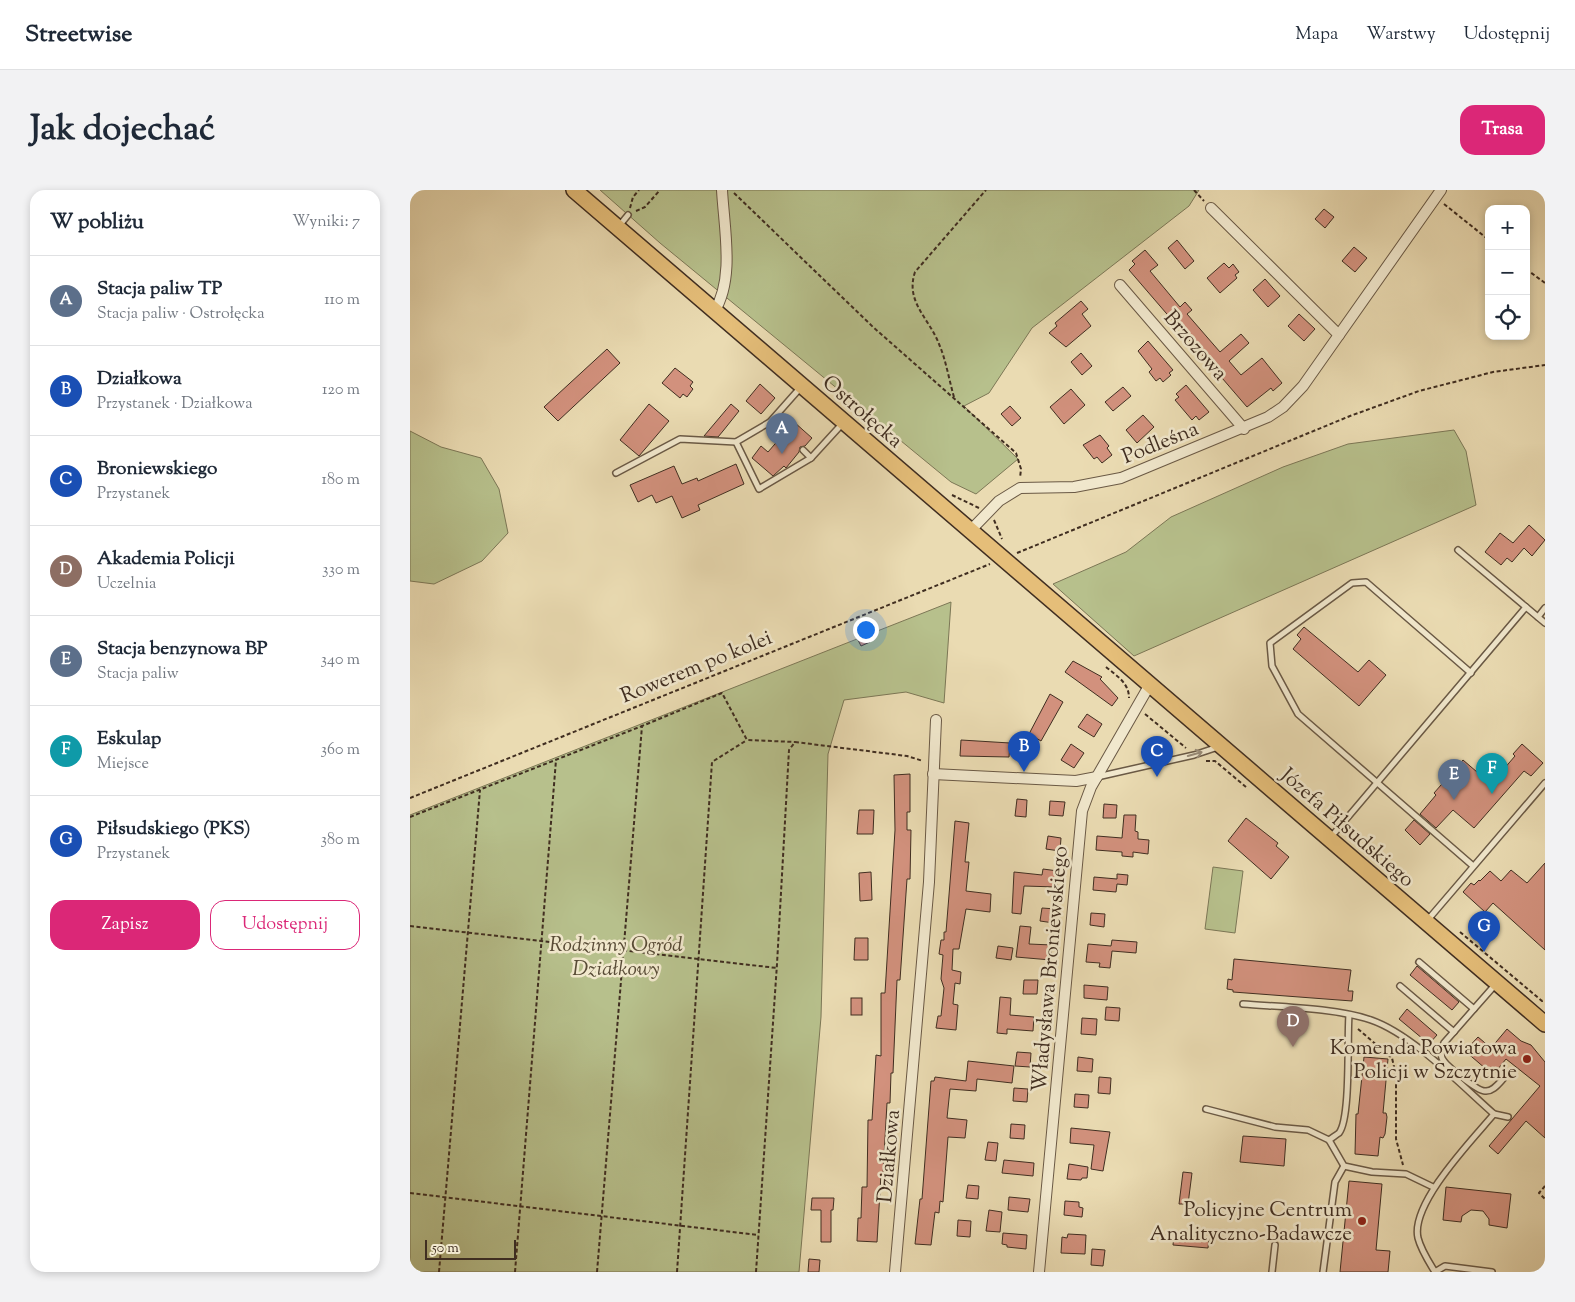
<!DOCTYPE html>
<html lang="pl">
<meta charset="utf-8">
<style>
body{margin:0;font-family:"Sorts Mill Goudy",serif;background:#f2f2f3;color:#1f2937}
.controls{position:absolute;right:15px;top:15px;display:grid;overflow:hidden;border-radius:10px;box-shadow:0 2px 8px #0003}
.controls button{width:45px;height:45px;display:grid;place-items:center;padding:0;border:0;border-bottom:1px solid #e0e1e3;background:#fff;color:#1f2937;font:25px sans-serif}
.scale{position:absolute;left:15px;bottom:12px;width:91px;box-sizing:border-box;padding-left:5px;border:2px solid #402e21;border-top:0;font-size:14px;line-height:18px;white-space:nowrap;color:#402e21;-webkit-text-stroke:4px #f1e8cd;paint-order:stroke}
.you{position:absolute;left:455px;top:439px;width:18px;height:18px;margin:-12px;border:4px solid #fff;border-radius:50%;background:#1a73e8;box-shadow:0 0 0 8px #1a73e833}
.badge{display:grid;place-items:center;width:32px;height:32px;border-radius:50%;background:#db2777;color:#fff;font-size:16px;font-weight:700}
.pin{position:absolute;translate:-50% -41px;filter:drop-shadow(0 1px 2px #0008)}
.pin::after{content:'';position:absolute;top:26px;width:18px;height:15px;background:inherit;clip-path:polygon(0 0,100% 0,50% 100%)}
.list{margin:0;padding:0;list-style:none}
h2{display:flex;justify-content:space-between;align-items:center;height:65px;margin:0;padding:0 20px;font-size:21px}
h2 small{font-size:16px;font-weight:400;color:#747a83}
.list li{display:grid;grid-template-columns:32px 1fr auto;gap:15px;align-items:center;box-sizing:border-box;height:90px;padding:0 20px;border-top:1px solid #e0e1e3}
.list b{display:block;font-size:19px;white-space:nowrap}
.list p{margin:0;font-size:16px;white-space:nowrap;color:#747a83}
.list em{font-size:16px;font-style:normal;color:#747a83}
.actions{display:flex;gap:10px;padding:15px 20px}
.actions a{flex:1;padding:11px 0;border:1px solid #db2777;border-radius:15px;text-align:center;font-size:18px;color:#db2777}
.actions .main{background:#db2777;color:#fff}
.icon{flex:none;width:28px;height:28px;fill:none;stroke:currentColor;stroke-width:2;stroke-linecap:round;stroke-linejoin:round}
.map{position:relative;flex:none;width:1135px;height:1082px;overflow:hidden;border-radius:15px}
header{display:flex;align-items:center;gap:30px;box-sizing:border-box;height:70px;padding:0 25px;background:#fff;border-bottom:1px solid #e0e1e3}
header strong{font-size:24px}
nav{display:flex;gap:28px;margin-inline-start:auto;font-size:18px}
.intro{display:flex;align-items:center;justify-content:space-between;box-sizing:border-box;height:120px;padding:0 30px}
h1{margin:0;font-size:35px}
.button{padding:12px 22px;border-radius:15px;background:#db2777;color:#fff;font-size:18px;font-weight:700}
main{display:flex;gap:30px;padding:0 30px}
aside{flex:1;background:#fff;border-radius:15px;box-shadow:0 2px 8px #0003}
.map>svg:first-child{display:block}
.green{fill:#b7c08c;stroke:#7c7756}
.building{fill:#d2917d;stroke:#402e21}
.lines{fill:none;stroke-linecap:round;stroke-linejoin:round}
.lane-casing{stroke:#6a5945;stroke-width:8}
.street-casing{stroke:#6a5945;stroke-width:12}
.primary-casing{stroke:#402e21;stroke-width:18}
.path{stroke:#402e21;stroke-width:2;stroke-dasharray:4 2.5;stroke-linecap:butt}
.lane{stroke:#f1e8cd;stroke-width:5}
.street{stroke:#f1e8cd;stroke-width:10}
.primary{stroke:#e5be79;stroke-width:15}
.oneway{stroke:#988b77}
.poi-dot{fill:#8f2418;stroke:#f1e8cd;stroke-width:2}
.labels{text-anchor:middle;stroke-width:5;stroke-linejoin:round;paint-order:stroke}
.street-label{font-size:21px;fill:#402e21;stroke:#f1e8cd}
.park-label{font-size:21px;font-style:italic;fill:#584b36;stroke:#f1e8cd}
.poi-label{font-size:21px;fill:#402e21;stroke:#f1e8cd;text-anchor:end}
</style>
<header>
<strong>Streetwise</strong>
<nav><a>Mapa</a><a>Warstwy</a><a>Udostępnij</a></nav>
</header>
<div class="intro"><h1>Jak dojechać</h1><a class="button">Trasa</a></div>
<main>
<aside>
<h2>W pobliżu<small>Wyniki: 7</small></h2>
<ul class="list">
<li><span class="badge" style="background:#5c6f8a">A</span><div><b>Stacja paliw TP</b><p>Stacja paliw · Ostrołęcka</p></div><em>110 m</em></li>
<li><span class="badge" style="background:#1a4fb4">B</span><div><b>Działkowa</b><p>Przystanek · Działkowa</p></div><em>120 m</em></li>
<li><span class="badge" style="background:#1a4fb4">C</span><div><b>Broniewskiego</b><p>Przystanek</p></div><em>180 m</em></li>
<li><span class="badge" style="background:#8d6e63">D</span><div><b>Akademia Policji</b><p>Uczelnia</p></div><em>330 m</em></li>
<li><span class="badge" style="background:#5c6f8a">E</span><div><b>Stacja benzynowa BP</b><p>Stacja paliw</p></div><em>340 m</em></li>
<li><span class="badge" style="background:#0f9aa8">F</span><div><b>Eskulap</b><p>Miejsce</p></div><em>360 m</em></li>
<li><span class="badge" style="background:#1a4fb4">G</span><div><b>Piłsudskiego (PKS)</b><p>Przystanek</p></div><em>380 m</em></li>
</ul>
<div class="actions"><a class="main">Zapisz</a><a>Udostępnij</a></div>
</aside>
<div class="map">
<svg width="1135" height="1082" viewBox="0 0 1135 1082">
<rect width="100%" height="100%" fill="#eadbb2"/>
<filter id="stains"><feTurbulence type="fractalNoise" baseFrequency=".004" numOctaves="4"/><feColorMatrix values="0 0 0 0 .2 0 0 0 0 .09 0 0 0 0 .02 0 0 0 .5 -.17"/></filter>
<radialGradient id="worn" r=".72"><stop offset=".6" stop-color="#630" stop-opacity="0"/><stop offset="1" stop-color="#630" stop-opacity=".3"/></radialGradient>
<g class="green">
<path d="M190 0H789L779 16 622 138 579 203 554 216 608 269 566 304 541 292 250 53Z"/>
<path d="M1044 240 1056 261 1066 315 724 466 643 394 716 362 761 327 873 277 938 254Z"/>
<path d="M0 241 31 257 71 268 89 299 98 343 72 371 24 394 0 391Z"/>
<path d="M541 412 534 513 496 502 434 510 418 564 411 827 389 1082H0V625Z"/>
<path d="M803 677 833 681 825 743 795 739Z"/>
</g>
<g class="building">
<path d="M914 19 924 27 915 38 905 29Z"/>
<path d="M767 50 784 71 775 79 758 58Z"/>
<path d="M944 57 957 68 945 82 932 71Z"/>
<path d="M735 60 748 75 740 81 770 117 775 112 782 120 777 124 810 162 831 144 839 153 819 171 831 185 852 168 872 193 863 201 861 198 837 217 719 80 725 74 722 71Z"/>
<path d="M814 73 819 78 823 74 829 82 825 85 827 88 810 103 797 88Z"/>
<path d="M855 89 870 106 858 117 843 100Z"/>
<path d="M671 111 678 119 672 124 681 136 656 157 639 143 647 136 645 133Z"/>
<path d="M889 124 905 139 894 151 878 136Z"/>
<path d="M738 151 763 180 759 183 761 185 753 192 750 188 746 191 739 182 742 179 728 161Z"/>
<path d="M197 159 210 173 148 231 134 217Z"/>
<path d="M671 163 682 176 672 185 661 172Z"/>
<path d="M265 178 283 192 280 196 283 199 277 207 273 204 270 208 252 193Z"/>
<path d="M350 194 365 208 351 224 336 211Z"/>
<path d="M776 195 799 222 789 230 786 226 782 230 765 210 769 207 766 204Z"/>
<path d="M713 197 721 206 703 221 695 212Z"/>
<path d="M661 199 675 215 654 234 640 217Z"/>
<path d="M239 214 259 231 229 266 210 250Z"/>
<path d="M321 214 329 221 313 241 308 247 294 246Z"/>
<path d="M600 216 611 228 602 236 591 224Z"/>
<path d="M733 225 744 237 727 253 716 240Z"/>
<path d="M384 232 402 248 395 256 390 257 389 262 376 278 374 276 363 286 342 268 351 256 358 262 371 247 376 246V241Z"/>
<path d="M690 245 699 256 697 258 702 265 692 273 687 267 684 269 673 255Z"/>
<path d="M326 274 334 294 288 315 290 320 272 328 262 306 246 313 242 305 228 312 220 295 264 276 272 294 287 288 288 291Z"/>
<path d="M1119 335 1135 350 1122 366 1114 358 1102 372 1097 368 1091 375 1075 362 1090 343 1103 353Z"/>
<path d="M894 437 948 482 959 470 976 485 949 516 883 459 891 449 887 445Z"/>
<path d="M454 440 460 452 451 456 445 444Z"/>
<path d="M663 471 692 487 690 489 708 508 702 516 655 482Z"/>
<path d="M640 504 653 512 631 551 619 544Z"/>
<path d="M677 524 692 534 684 547 668 537Z"/>
<path d="M551 550 600 553 599 567 550 566Z"/>
<path d="M661 554 674 563 664 578 651 570Z"/>
<path d="M1112 554 1133 573 1121 586 1114 581 1064 638 1043 620 1026 638 1010 624 1026 605 1024 603 1053 570 1081 594 1105 566 1103 564Z"/>
<path d="M500 584V622H497V640H501L500 689H497L490 790H487L483 883H481L480 913H477L473 984H471L467 1052 447 1051 448 1028H451L452 997H457L458 930H462L466 865 471 866V803H475L485 640 484 585Z"/>
<path d="M607 609 617 610 616 627 605 626Z"/>
<path d="M640 611 655 612 653 626 639 625Z"/>
<path d="M694 614 707 615 706 628H693Z"/>
<path d="M449 620H464L463 644H447Z"/>
<path d="M714 625H726L725 641 728 642V649L739 650 738 664 723 662V667L712 666V662L686 660 687 646 712 648Z"/>
<path d="M836 628 868 653 866 656 879 667 861 689 818 651Z"/>
<path d="M1004 630 1020 644 1010 655 995 640Z"/>
<path d="M545 631 559 633 555 672H559L556 701 581 704 580 722 556 719 549 759H543L542 780 551 782 550 794 545 793 543 814 548 815 546 840 526 838 528 826H531L534 798 531 789 533 765 529 764 531 750H534V742H536Z"/>
<path d="M638 646 651 648 650 661 636 659Z"/>
<path d="M1135 673V760L1083 713 1075 722 1053 702 1061 693 1064 695 1069 690 1070 691 1080 681 1091 691 1101 680 1117 693Z"/>
<path d="M633 679 648 681 647 697 614 696 611 724 602 723 604 682 632 685Z"/>
<path d="M461 682 462 710 450 711 449 683Z"/>
<path d="M707 684 718 685 717 695 707 694 706 702 683 700 684 687 707 689Z"/>
<path d="M632 718 646 719 644 733 630 731Z"/>
<path d="M681 723 695 724 694 737 680 735Z"/>
<path d="M610 736 621 737 619 754 642 755 641 770 606 767Z"/>
<path d="M445 748H458V770H444Z"/>
<path d="M702 750 727 752 726 763 702 761 700 778 689 777 690 773 676 772 678 754 701 756Z"/>
<path d="M588 756 603 758 601 770 586 768Z"/>
<path d="M824 769 941 780 938 801H943L942 811 823 802V800L817 799 818 789 822 790Z"/>
<path d="M1007 776 1049 812 1042 820 1000 785Z"/>
<path d="M614 790H628L627 804H613Z"/>
<path d="M674 795 698 797 697 810 674 808Z"/>
<path d="M590 807 601 808 600 825 624 827 623 841 597 839V844L587 843Z"/>
<rect x="441" y="808" width="11" height="17"/>
<path d="M696 817 710 818 709 831 695 830Z"/>
<path d="M997 819 1027 845 1019 854 989 829Z"/>
<path d="M672 828 687 829 686 845 671 844Z"/>
<path d="M1097 839 1111 851 1121 855 1135 872V948L1116 931 1088 964 1079 956 1130 896 1096 869 1083 885 1055 861 1068 847 1081 858Z"/>
<path d="M607 862 621 863 620 877 605 876Z"/>
<path d="M668 867 683 869 682 882 667 881Z"/>
<path d="M954 867 978 869 973 923H976L977 927 975 944 973 948 970 947 968 966 945 964 946 924H948Z"/>
<path d="M558 871 604 876 602 893 567 889 566 901 540 899 537 928 557 930 555 948 538 947 533 1012 530 1011 529 1023 525 1022 521 1055 505 1054 510 1009H512L521 891H524L525 887 556 891Z"/>
<path d="M689 887 701 888 700 904 688 903Z"/>
<path d="M604 898 618 899 617 912 603 911Z"/>
<path d="M665 904 679 905 678 918 664 917Z"/>
<path d="M601 934 615 935 614 949 600 948Z"/>
<path d="M661 938 700 942 693 981 681 979 684 955 660 953Z"/>
<path d="M833 946 876 949 874 976 830 972Z"/>
<path d="M578 952 588 953 586 971 575 970Z"/>
<path d="M594 970 624 973 623 986 592 983Z"/>
<path d="M659 974 678 977 677 988H672L671 990 657 989Z"/>
<path d="M773 982 782 983 778 1014H769Z"/>
<path d="M939 991 972 994 966 1060 980 1061 978 1082H930Z"/>
<path d="M558 995 569 996 568 1009 556 1008Z"/>
<path d="M1036 997 1101 1004 1097 1038 1079 1035V1029L1073 1021 1061 1020 1052 1026 1051 1032 1033 1030Z"/>
<path d="M599 1007 620 1009 618 1022 598 1020Z"/>
<path d="M402 1008H424L423 1020H421V1052H411V1020H401Z"/>
<path d="M655 1011 669 1012V1017L673 1018 672 1027 654 1025Z"/>
<path d="M579 1020 592 1022 590 1042 576 1041Z"/>
<path d="M548 1030 561 1031 560 1047 547 1046Z"/>
<path d="M593 1043 617 1045 616 1059 597 1057V1055L592 1054Z"/>
<path d="M658 1044 676 1045 675 1064 651 1063 652 1047 657 1048Z"/>
<path d="M764 1045 799 1048 798 1058 763 1055Z"/>
<path d="M682 1059 695 1060 693 1076 681 1075Z"/>
<path d="M399 1069 410 1070 409 1082H398Z"/>
</g>
<g class="lines">
<g class="lane-casing">
<g id="lane">
<path d="M209 36 218 25"/>
<path d="M360 232 372 243"/>
<path d="M326 252 349 299 401 268"/>
<path d="M393 260 401 268 433 233"/>
<path d="M206 283 270 249 326 252 360 232 391 197"/>
<path d="M1048 360 1135 433"/>
<path d="M1128 427 1135 418"/>
<path d="M1061 483 956 392 942 393 860 453 862 476 888 524 1062 675"/>
<path d="M687 587 784 565 808 557"/>
<path d="M921 647 1116 417"/>
<path d="M1016 732 1135 593"/>
<path d="M1009 772 1064 819"/>
<path d="M1085 795 1034 853C1032 858 1030 862 1032 868 1035 875 1067 901 1075 901 1083 902 1089 893 1094 888"/>
<path d="M990 796 1044 842"/>
<path d="M833 814C870 817 926 818 961 830 1002 844 1051 895 1084 924"/>
<path d="M796 919 865 937 898 940 919 950 934 976 962 982 996 984 1023 997"/>
<path d="M919 950C922 948 926 945 929 943 941 928 937 847 939 825"/>
<path d="M862 1082 865 1055"/>
<path d="M913 1082 925 992 934 976"/>
<path d="M1025 1082C1019 1072 1011 1060 1008 1048 1000 1014 1062 950 1084 924L1098 927"/>
<path d="M1025 1082 1035 1076 1082 1082"/>
</g>
</g>
<g class="street-casing">
<g id="street">
<path d="M801 18 929 145"/>
<path d="M710 95 834 239"/>
<path d="M304 122C325 89 314 38 312 0"/>
<path d="M559 342 589 311 610 298 664 297 711 288 858 227 873 217 893 196 1031 0"/>
<path d="M523 584 666 591 687 587"/>
<path d="M485 1082 519 692 526 530"/>
<path d="M629 1082 672 621 681 597 739 496"/>
</g>
</g>
<g class="primary-casing">
<path id="primary" d="M164 0C488 278 811 557 1135 834"/>
</g>
<g class="path">
<path d="M784 0 794 11"/>
<path d="M324 3 463 137 606 263 611 279 610 288"/>
<path d="M1034 14 1079 50"/>
<path d="M220 18 223 7 229 0"/>
<path d="M226 21 235 17 250 0"/>
<path d="M1116 79 1135 93"/>
<path d="M544 207C539 190 536 170 529 154 519 128 495 112 505 82L576 0"/>
<path d="M542 305 569 318"/>
<path d="M584 330 592 349"/>
<path d="M607 363 940 226 1009 201 1083 182 1135 175"/>
<path d="M696 477C707 486 719 493 719 508"/>
<path d="M735 524 776 558"/>
<path d="M796 571H805L836 597"/>
<path d="M0 608 580 374"/>
<path d="M0 627 232 536"/>
<path d="M0 736 367 778"/>
<path d="M1050 742 1132 811 1135 810"/>
<path d="M948 839 982 868 986 885V949L993 975"/>
<path d="M1135 996 1129 1003 1135 1009"/>
<path d="M0 1003 348 1045"/>
<path d="M29 1082 70 600"/>
<path d="M105 1082 146 570"/>
<path d="M187 1082 232 536 312 503 337 550 385 552"/>
<path d="M267 1082 302 572 337 550"/>
<path d="M346 1082 367 774 379 560 385 552 497 566 513 571"/>
</g>
<use href="#lane" class="lane"/>
<use href="#street" class="street"/>
<use href="#primary" class="primary"/>
</g>
<defs><path id="oneway-shaft" d="M-6 0H5M1.5-3L5.5 0L1.5 3" fill="none" stroke-width="1.6" stroke-linecap="round" stroke-linejoin="round" transform="scale(1.25)"/></defs>
<use class="oneway" href="#oneway-shaft" transform="translate(785 564) rotate(-16)"/>
<g class="poi-dot">
<circle cx="1117" cy="869" r="5"/>
<circle cx="952" cy="1031" r="5"/>
</g>
<g class="labels">
<g class="street-label">
<text transform="translate(786 155) rotate(49)" y="7">Brzozowa</text>
<text transform="translate(453 221) rotate(41)" y="7">Ostrołęcka</text>
<text transform="translate(750 252) rotate(-22)" y="7">Podleśna</text>
<text transform="translate(286 476) rotate(-22)" y="7">Rowerem po kolei</text>
<text transform="translate(938 637) rotate(41)" y="7">Józefa Piłsudskiego</text>
<text transform="translate(639 779) rotate(-85)" y="7">Władysława Broniewskiego</text>
<text transform="translate(478 966) rotate(-85)" y="7">Działkowa</text>
</g>
<g class="park-label">
<text x="206" y="761">Rodzinny Ogród<tspan x="206" dy="24">Działkowy</tspan></text>
</g>
<g class="poi-label">
<text x="1107" y="864">Komenda Powiatowa<tspan x="1107" dy="24">Policji w Szczytnie</tspan></text>
<text x="942" y="1026">Policyjne Centrum<tspan x="942" dy="24">Analityczno-Badawcze</tspan></text>
</g>
</g>
<rect width="100%" height="100%" filter="url(#stains)"/>
<rect width="100%" height="100%" fill="url(#worn)"/>
</svg>
<div class="controls">
<button>+</button>
<button>−</button>
<button><svg class="icon" aria-label="locate" viewBox="0 0 24 24"><circle cx="12" cy="12" r="6"/><path d="M12 2v4M12 18v4M2 12h4M18 12h4"/></svg></button>
</div>
<div class="scale">50 m</div>
<div class="you"></div>
<div class="pin badge" style="left:372px;top:264px;background:#5c6f8a">A</div>
<div class="pin badge" style="left:614px;top:582px;background:#1a4fb4">B</div>
<div class="pin badge" style="left:747px;top:587px;background:#1a4fb4">C</div>
<div class="pin badge" style="left:883px;top:857px;background:#8d6e63">D</div>
<div class="pin badge" style="left:1044px;top:610px;background:#5c6f8a">E</div>
<div class="pin badge" style="left:1082px;top:604px;background:#0f9aa8">F</div>
<div class="pin badge" style="left:1074px;top:762px;background:#1a4fb4">G</div>
</div>
</main>
